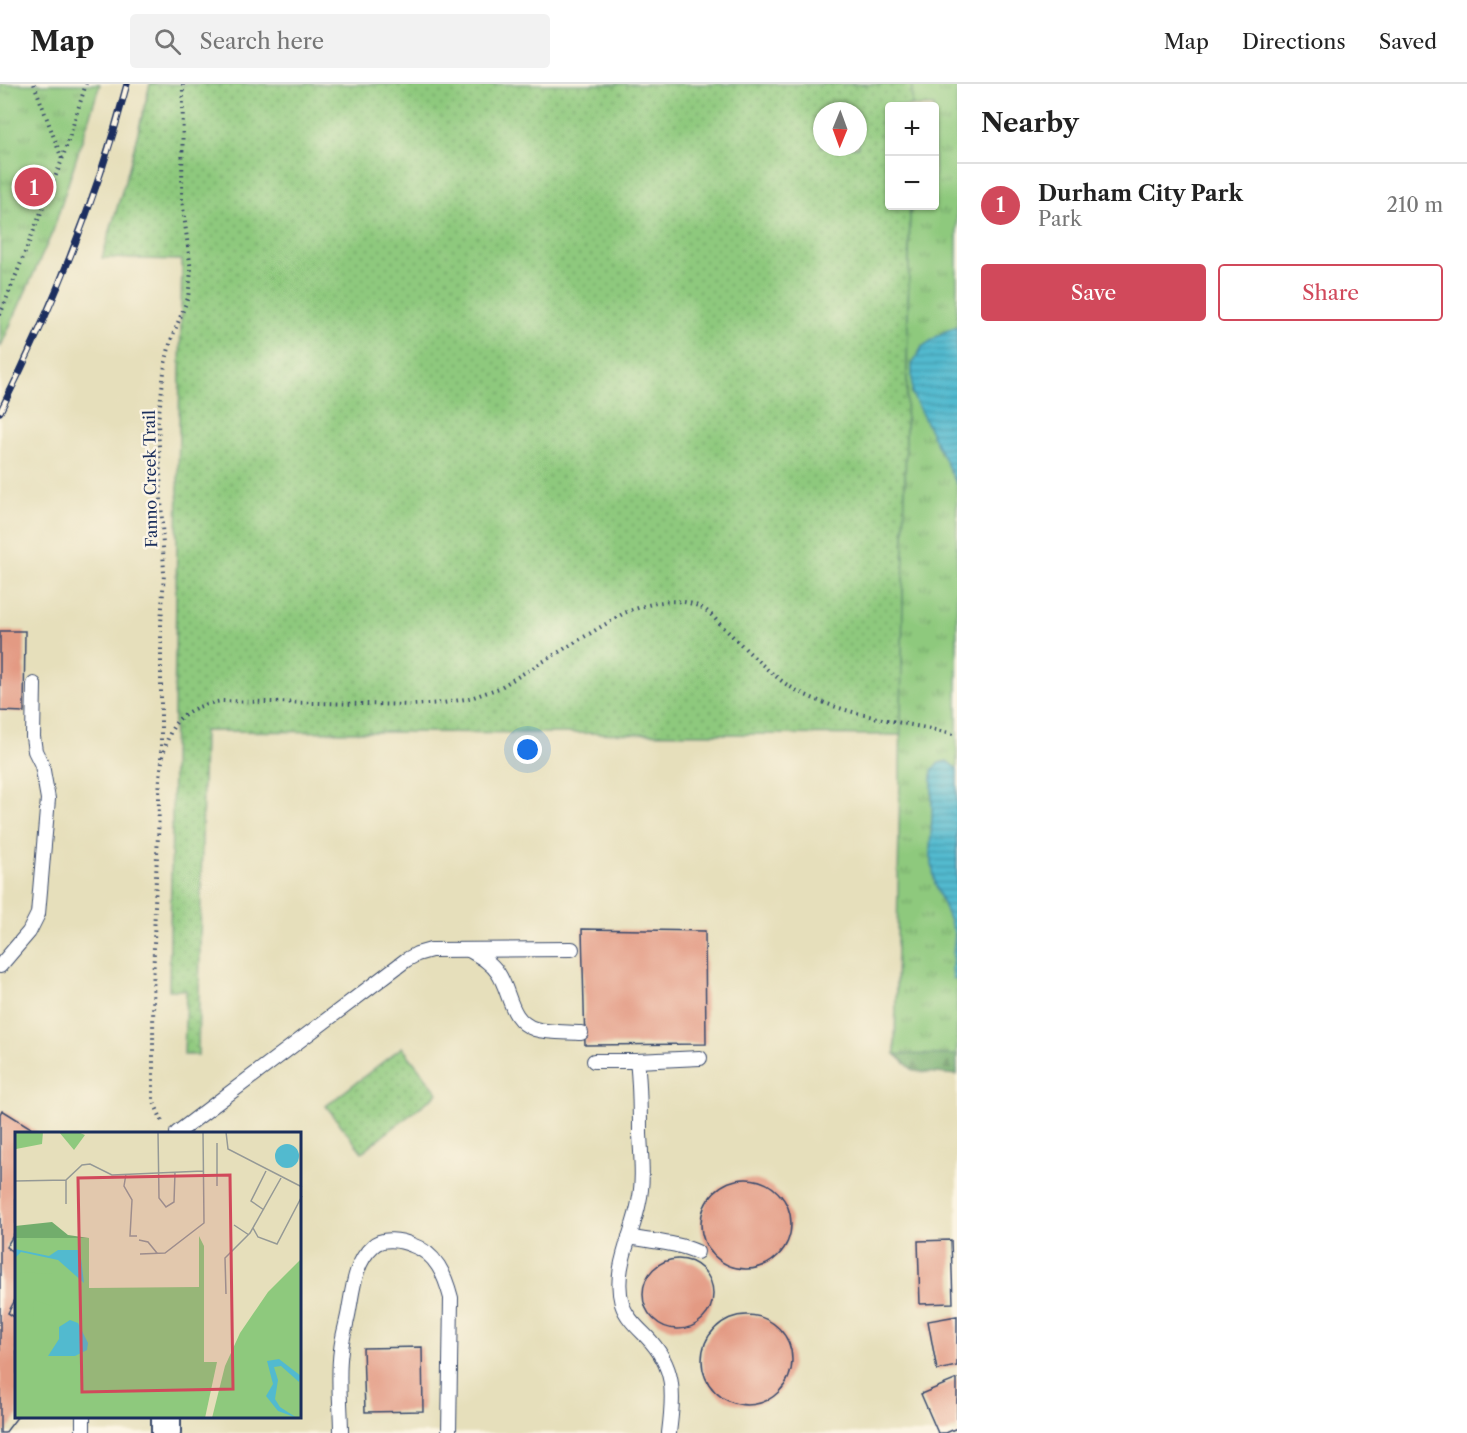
<!DOCTYPE html>
<meta charset="utf-8">
<style>
body{margin:0;font-family:"Libre Caslon Text",serif;background:#f2f2f2;color:#222}
.controls{position:absolute;right:18px;top:18px;display:grid;overflow:hidden;border-radius:6px;box-shadow:0 2px 4px #0004}
.controls button{width:54px;height:54px;display:grid;place-items:center;padding:0;border:0;border-bottom:2px solid #e0e0e0;background:#fff;color:#222;font:30px sans-serif}
.compass{position:absolute;left:813px;top:18px;width:54px;height:54px;border-radius:50%;background:#fff;box-shadow:0 2px 4px #0004;rotate:181deg}
.you{position:absolute;left:528px;top:666px;width:21px;height:21px;margin:-15px;border:4px solid #fff;border-radius:50%;background:#1a73e8;box-shadow:0 0 0 9px #1a73e833}
.badge{display:grid;place-items:center;width:39px;height:39px;border-radius:50%;background:#d1495b;color:#fff;font-size:20px;font-weight:700}
.pin{position:absolute;translate:-50% -50%;border:3px solid #fff;box-shadow:0 2px 6px #0006}
.list{margin:0;padding:0;list-style:none}
h2{display:flex;justify-content:space-between;align-items:center;height:78px;margin:0;padding:0 24px;font-size:26px}
h2 small{font-size:20px;font-weight:400;color:#767676}
.list li{display:grid;grid-template-columns:39px 1fr auto;gap:18px;align-items:center;box-sizing:border-box;height:84px;padding:0 24px;border-top:2px solid #e0e0e0}
.list b{display:block;font-size:22px;white-space:nowrap}
.list p{margin:0;font-size:20px;white-space:nowrap;color:#767676}
.list em{font-size:20px;font-style:normal;color:#767676}
.actions{display:flex;gap:12px;padding:18px 24px}
.actions a{flex:1;padding:14px 0;border:2px solid #d1495b;border-radius:6px;text-align:center;font-size:21px;color:#d1495b}
.actions .main{background:#d1495b;color:#fff}
.icon{flex:none;width:33px;height:33px;fill:none;stroke:currentColor;stroke-width:2;stroke-linecap:round;stroke-linejoin:round}
.map{position:relative;flex:none;width:957px;height:1349px;overflow:hidden}
header{display:flex;align-items:center;gap:36px;box-sizing:border-box;height:84px;padding:0 30px;background:#fff;border-bottom:2px solid #e0e0e0}
header strong{font-size:28px}
nav{display:flex;gap:33px;margin-inline-start:auto;font-size:21px}
.search{width:420px;height:54px;background:#f2f2f2;display:flex;align-items:center;gap:15px;box-sizing:border-box;padding:0 21px;border-radius:6px;color:#767676;font-size:22px}
main{display:flex}
aside{flex:1;background:#fff}
.map>svg:first-child{display:block}
.grass{fill:url(#grass-dots);stroke:#547c6e;stroke-width:1.5;fill-rule:evenodd}
.forest{fill:url(#forest-firs);stroke:#466e65;stroke-width:1.5}
.park{fill:url(#park-tufts);stroke:#547c6e;stroke-width:1.5}
.water{fill:url(#water-rules);stroke:#367496;stroke-width:1.5}
.building{fill:#e39a83}
.lines{fill:none;stroke-linecap:round;stroke-linejoin:round}
.service-casing{stroke:#39496c;stroke-width:16}
.minor-casing{stroke:#39496c;stroke-width:32}
.path{stroke:#39496c;stroke-width:4;stroke-dasharray:1.5 4.5;stroke-linecap:butt}
.service{stroke:#fff;stroke-width:14}
.minor{stroke:#fff;stroke-width:28}
.rail-casing{stroke:#1b2f5e;stroke-width:7}
.rail{stroke:#fcf5e5;stroke-width:4.5;stroke-dasharray:14;stroke-linecap:butt}
.labels{text-anchor:middle;stroke-width:5;stroke-linejoin:round;paint-order:stroke}
.street-label{font-size:16px;fill:#1b2f5e;stroke:#fcf5e5}
.inset-road{fill:none;stroke:#959996;stroke-width:1.5}
.view{fill:#d1495b;fill-opacity:0.15;stroke:#d1495b;stroke-width:3}
.inset-edge{fill:none;stroke:#1b2f5e;stroke-width:3}
</style>
<header>
<strong>Map</strong>
<div class="search"><svg class="icon" aria-label="search" viewBox="0 0 24 24"><circle cx="10" cy="10" r="6"/><path d="M15 15l6 6"/></svg>Search here</div>
<nav><a>Map</a><a>Directions</a><a>Saved</a></nav>
</header>
<main>
<div class="map">
<svg width="957" height="1349" viewBox="0 0 957 1349">
<defs>
<pattern id="grass-dots" width="8" height="8" patternUnits="userSpaceOnUse" patternTransform="scale(1.5)"><rect width="8" height="8" fill="#8ec97d"/><path d="M2 2h.1M6 6h.1" fill="none" stroke="#73a46a" stroke-width="1.8" stroke-linecap="round"/></pattern>
<pattern id="forest-firs" width="22" height="20" patternUnits="userSpaceOnUse" patternTransform="scale(1.5)"><rect width="22" height="20" fill="#72ad6c"/><path d="M5 1l3.5 6h-7zM16 11l3.5 6h-7z" fill="#5d8d5c"/></pattern>
<pattern id="park-tufts" width="24" height="20" patternUnits="userSpaceOnUse" patternTransform="scale(1.5)"><rect width="24" height="20" fill="#8ec97d"/><path d="M3 7l-1-3M5 7V3M7 7l1-3M15 17l-1-3M17 17v-4M19 17l1-3" fill="none" stroke="#73a46a"/></pattern>
<pattern id="water-rules" width="6" height="5" patternUnits="userSpaceOnUse" patternTransform="scale(1.5)"><rect width="6" height="5" fill="#52bacf"/><path d="M0 2.5h6" fill="none" stroke="#4398ab"/></pattern>
</defs>
<rect width="100%" height="100%" fill="#fcf5e5"/>
<filter id="ink" filterUnits="userSpaceOnUse"><feTurbulence type="fractalNoise" baseFrequency=".0167" numOctaves="2"/><feDisplacementMap in="SourceGraphic" scale="12" xChannelSelector="R" yChannelSelector="G"/><feConvolveMatrix kernelMatrix="1 2 1 2 8 2 1 2 1" color-interpolation-filters="sRGB"/></filter>
<filter id="wash" filterUnits="userSpaceOnUse"><feTurbulence type="fractalNoise" baseFrequency=".008" numOctaves="4" result="noise"/><feDisplacementMap in="SourceGraphic" scale="24" xChannelSelector="R" yChannelSelector="G"/><feGaussianBlur stdDeviation="1.35" result="paint"/><feColorMatrix in="noise" values="0 0 0 0 0 0 0 0 0 0 0 0 0 0 0 0 0 1.4 0 .05"/><feComposite in="paint" operator="in"/></filter>
<g filter="url(#wash)">
<rect width="100%" height="100%" fill="#e6dfbb"/>
<g class="grass">
<path d="M150 0H912V22H890V122H910L901 651 204 647 198 971H184L186 906H169L182 176 102 174 129 84ZM822 27H858V63H822Z"/>
<path d="M402 963 438 1009 362 1068 326 1022Z"/>
</g>
<path class="forest" d="M897 862 957 920V991L914 987 895 970Z"/>
<g class="park">
<path d="M0 0H100L53 147 0 264Z"/>
<path d="M912 0H957V971L895 970 910 122H934V22H912Z"/>
</g>
<g class="water">
<path d="M957 242V401L912 310V281L922 263 942 249Z"/>
<path d="M947 677 957 685V896L953 894 952 883 955 850 935 800 930 766 932 732V686L939 679Z"/>
</g>
<g id="blocks">
<g class="building">
<path d="M0 547H25L24 628 0 627Z"/>
<path d="M582 845 705 847 706 960 585 961Z"/>
<path d="M2 1026 39 1049H16V1147L6 1163 16 1170V1214L8 1229 16 1234 18 1332 5 1349H0V1030Z"/>
<circle cx="746" cy="1140" r="45"/>
<path d="M951 1156 953 1219 920 1220 918 1157Z"/>
<circle cx="678" cy="1210" r="35"/>
<circle cx="747" cy="1276" r="45"/>
<path d="M957 1232V1282L937 1286 928 1237Z"/>
<path d="M422 1263 423 1327 365 1328 363 1264Z"/>
<path d="M957 1295V1344L946 1349H938L921 1310Z"/>
</g>
</g>
</g>
<g filter="url(#ink)">
<use href="#blocks" fill-opacity="0" stroke="#39496c" stroke-width="1.5"/>
<g class="lines">
<g class="service-casing">
<g id="service">
<path d="M469 866C479 872 491 878 498 889 511 908 509 937 535 945 549 949 567 948 581 949"/>
<path d="M0 882 29 848 38 830 48 715 42 681 35 667 33 653 34 600"/>
<path d="M594 977H637C640 1001 640 1026 640 1050 641 1072 644 1096 639 1118 633 1151 612 1185 622 1220 626 1233 637 1243 646 1252 676 1283 674 1309 669 1349"/>
<path d="M637 977 700 974"/>
<path d="M177 1049 406 876 417 870 431 866 572 865"/>
<path d="M629 1153C652 1158 676 1158 697 1168"/>
<path d="M83 1349V1332"/>
<path d="M341 1349C341 1322 337 1293 341 1266 342 1253 347 1239 349 1226 353 1204 355 1178 373 1162 382 1153 401 1156 412 1161 436 1169 445 1191 451 1214L449 1349"/>
</g>
</g>
<g class="minor-casing">
<path id="minor" d="M166 1349V1332"/>
</g>
<g class="path">
<path d="M34 0 62 75"/>
<path d="M0 231 62 76 86 0"/>
<path d="M161 674V540L164 490 158 337 165 280 171 256 188 214 191 187 182 115 183 0"/>
<path d="M162 1037 153 1016C153 928 153 840 158 752 160 717 156 677 172 645 182 626 203 620 222 617L411 621 443 619 471 614 499 604 624 529C647 520 676 511 700 523 708 526 715 535 721 541 742 561 762 583 786 600 833 631 902 637 957 651"/>
</g>
<use href="#service" class="service"/>
<use href="#minor" class="minor"/>
<g class="rail-casing">
<path id="rail" d="M0 328C53 223 97 115 127 0"/>
</g>
<use href="#rail" class="rail"/>
</g>
</g>
<g class="labels">
<g class="street-label">
<text transform="translate(150 395) rotate(-91)" y="6">Fanno Creek Trail</text>
</g>
</g>
<g transform="translate(15 1048)">
<rect width="286" height="286" fill="#e6dfbb"/>
<path d="M184 104 189 114V230H202L190 286H74V156L184 155Z" fill="#8ec97d"/>
<path d="M37 90 53 103 74 106V123L0 108V94Z" fill="#72ad6c"/>
<path d="M0 106H74V286H0ZM286 127V286H197L210 234 225 201 253 160Z" fill="#8ec97d"/>
<path d="M0 0H28L27 12 1 17ZM44 0H63L70 3 59 18ZM3 140 37 142V174L19 168 18 191H0Z" fill="#8ec97d"/>
<path d="M260 24a12 12 0 1 1 24 0a12 12 0 1 1-24 0ZM0 117 34 124 43 118H65L69 151 43 128 6 120 0 126ZM55 188 63 191 73 211 72 218 60 224H33L44 207V195ZM264 227 286 244 284 250 266 234 259 235 263 248 260 267 265 275 282 286 263 279 251 264 258 252 252 229Z" fill="#52bacf"/>
<path class="inset-road" d="M143 0 144 66 151 75 159 70 160 40M211 0 213 17 287 55M111 42 109 54 117 68 115 104H122M51 48V72M0 49 51 48 67 33 75 32 97 43 188 39M202 54V11M0 71V49M249 78 236 69 251 39M219 93 234 103M238 96 243 105 262 112 287 64M124 108 133 110 142 121M125 122 150 121 189 91 188 0M211 162 210 126 235 101 266 46"/>
<path class="view" d="M215 43 218 257 67 260 63 46Z"/>
<rect width="286" height="286" class="inset-edge"/>
</g>
</svg>
<div class="controls">
<button>+</button>
<button>−</button>
</div>
<svg class="compass" viewBox="-18 -18 36 36"><path d="M0-13l5 13h-10z" fill="#e53935"/><path d="M0 13l5-13h-10z" fill="#767676"/></svg>
<div class="you"></div>
<div class="pin badge" style="left:34px;top:103px">1</div>
</div>
<aside>
<h2>Nearby<small></small></h2>
<ul class="list">
<li><span class="badge">1</span><div><b>Durham City Park</b><p>Park</p></div><em>210 m</em></li>
</ul>
<div class="actions"><a class="main">Save</a><a>Share</a></div>
</aside>
</main>
